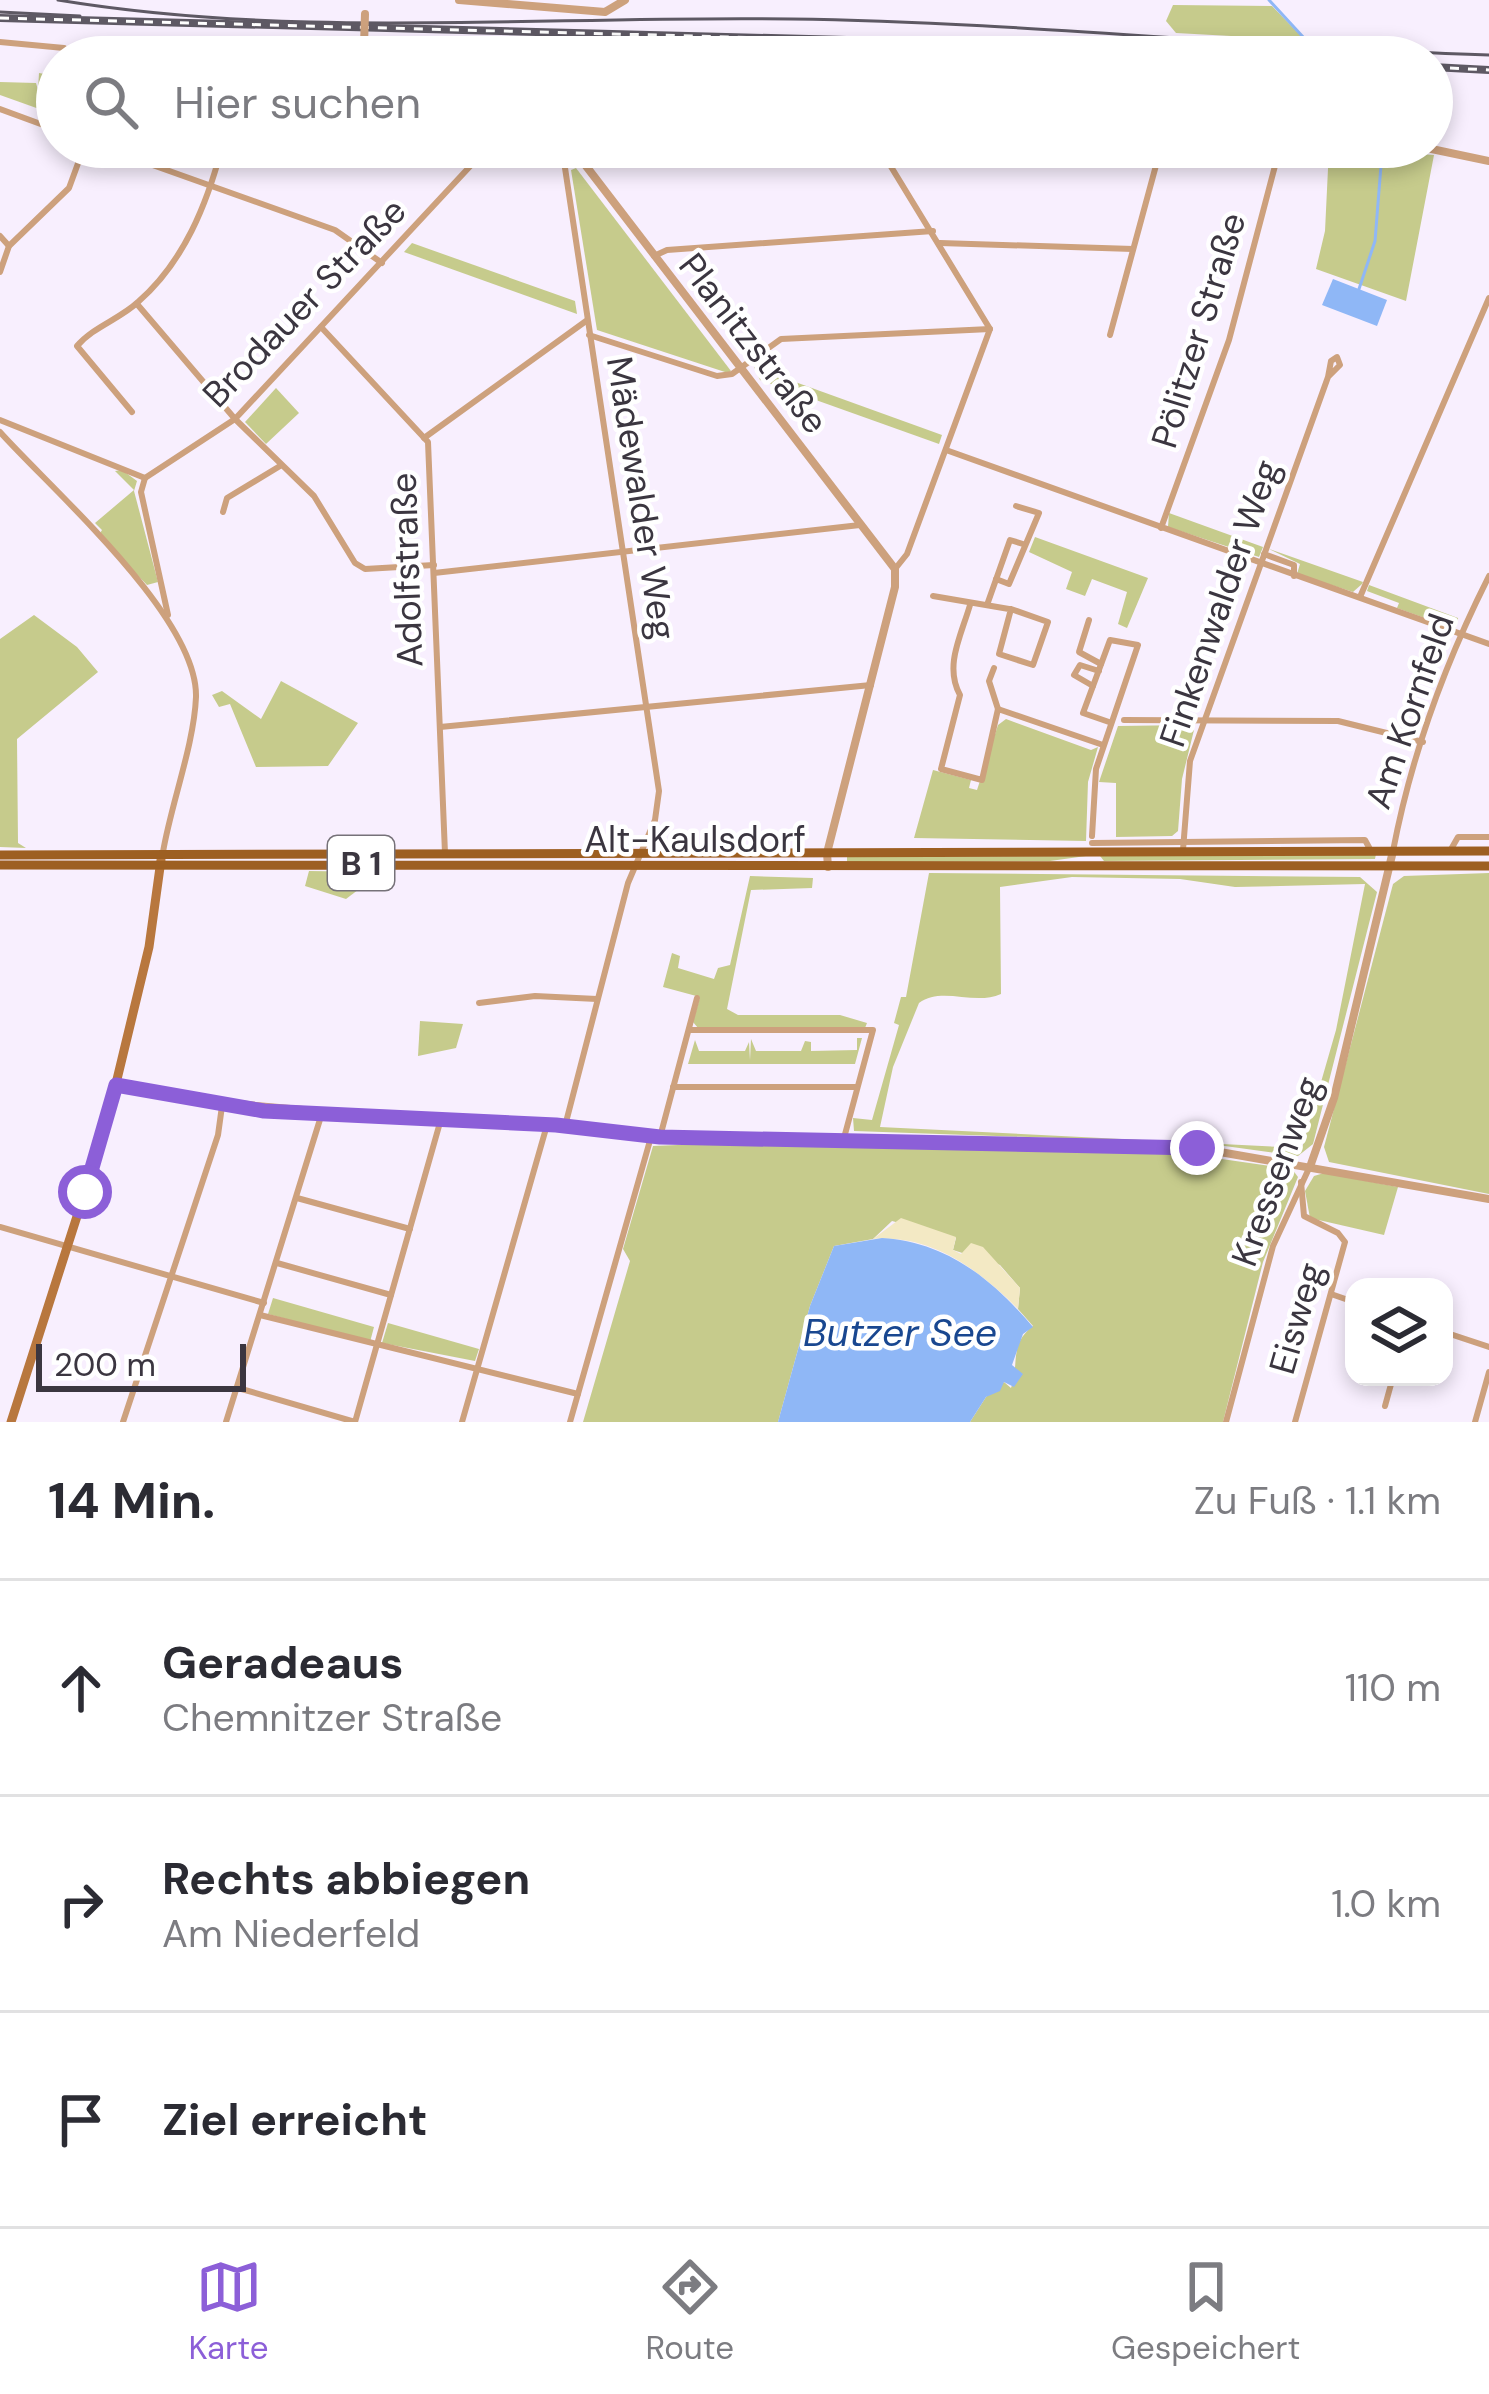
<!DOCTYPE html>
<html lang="de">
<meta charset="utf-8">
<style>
body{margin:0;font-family:"DM Sans",sans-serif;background:#f2f2f3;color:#2b2b33}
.controls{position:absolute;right:36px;bottom:36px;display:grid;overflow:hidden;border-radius:24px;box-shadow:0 6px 18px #0003}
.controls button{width:108px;height:108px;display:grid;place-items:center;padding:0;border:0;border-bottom:3px solid #e1e1e2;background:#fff;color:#2b2b33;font:60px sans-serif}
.scale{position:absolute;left:36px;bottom:30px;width:210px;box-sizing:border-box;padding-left:12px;border:6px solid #3b3640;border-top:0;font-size:33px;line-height:42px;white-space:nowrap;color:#3b3640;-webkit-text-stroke:9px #fff;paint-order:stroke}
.stop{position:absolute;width:36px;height:36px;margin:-27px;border:9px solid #8c5fd8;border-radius:50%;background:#fff}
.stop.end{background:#8c5fd8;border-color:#fff;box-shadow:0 3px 12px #0008}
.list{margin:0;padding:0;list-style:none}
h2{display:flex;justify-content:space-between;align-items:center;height:156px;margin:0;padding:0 48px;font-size:51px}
h2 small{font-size:39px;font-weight:400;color:#7c7c81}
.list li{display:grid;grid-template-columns:78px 1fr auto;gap:36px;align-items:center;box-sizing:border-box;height:216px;padding:0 48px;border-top:3px solid #e1e1e2}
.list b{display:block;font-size:45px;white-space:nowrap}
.list p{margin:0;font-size:39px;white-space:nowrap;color:#7c7c81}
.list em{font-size:39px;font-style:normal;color:#7c7c81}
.icon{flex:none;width:66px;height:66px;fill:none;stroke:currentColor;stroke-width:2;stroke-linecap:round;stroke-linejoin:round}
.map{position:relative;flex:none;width:1489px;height:1422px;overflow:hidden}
.search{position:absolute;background:#fff;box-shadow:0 6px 18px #0003;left:36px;right:36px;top:36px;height:132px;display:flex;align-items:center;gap:30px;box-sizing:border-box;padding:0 42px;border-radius:66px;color:#7c7c81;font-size:45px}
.sheet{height:804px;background:#fff}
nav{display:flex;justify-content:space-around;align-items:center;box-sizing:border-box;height:168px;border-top:3px solid #e1e1e2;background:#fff;font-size:33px;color:#7c7c81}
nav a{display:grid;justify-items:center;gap:6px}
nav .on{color:#8c5fd8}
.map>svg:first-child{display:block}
.green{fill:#c6cb8c;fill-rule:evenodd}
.sand{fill:#f3e9c4}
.water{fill:#8fb7f6}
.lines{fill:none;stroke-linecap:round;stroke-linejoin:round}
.stream{stroke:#8fb7f6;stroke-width:3}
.minor{stroke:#cda17d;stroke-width:6}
.tertiary{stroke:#cda17d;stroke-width:8}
.secondary{stroke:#b8773e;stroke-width:9}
.primary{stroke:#9d5f22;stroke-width:9}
.tram{stroke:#5e5964;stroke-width:3}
.rail-casing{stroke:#5e5964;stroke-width:8}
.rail{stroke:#fff;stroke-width:3;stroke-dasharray:9;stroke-linecap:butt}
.tertiary-bridge{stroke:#cda17d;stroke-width:8}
.route{stroke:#8c5fd8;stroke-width:15}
.labels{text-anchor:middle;stroke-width:9;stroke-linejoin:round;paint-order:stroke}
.shield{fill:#fff;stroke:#767279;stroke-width:3}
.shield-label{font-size:33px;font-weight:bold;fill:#3b3640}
.street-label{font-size:36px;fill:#3b3640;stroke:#fff}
.water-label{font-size:39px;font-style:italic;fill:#194790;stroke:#fff}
</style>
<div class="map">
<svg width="1489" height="1422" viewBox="0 0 1489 1422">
<rect width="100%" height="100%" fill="#f8effe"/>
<g class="green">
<path d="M1173 5 1272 6 1305 40 1176 33 1166 21Z"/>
<path d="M39 73 57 76 50 79 49 101 57 103 56 115 0 95V82L36 83 38 90Z"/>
<path d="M1329 148 1434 155 1406 301 1316 269 1325 231Z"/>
<path d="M576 168 731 371 728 373 597 330 571 170Z"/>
<path d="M412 243 575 301 577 314 404 252Z"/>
<path d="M754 367 942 435 939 444 760 380Z"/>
<path d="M276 388 299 413 266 444 245 422Z"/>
<path d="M122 470 137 481 134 491 158 582 147 585 99 535 102 530 95 523 134 490 115 471Z"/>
<path d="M1169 513 1263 547 1259 557 1168 527Z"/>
<path d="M1035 537 1148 578 1127 628 1118 624 1127 592 1092 579 1085 596 1066 589 1072 572 1029 552Z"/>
<path d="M1269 549 1363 582 1362 584 1353 592 1297 574 1300 564Z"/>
<path d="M1369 585 1458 618 1455 629 1397 608 1399 603 1367 591Z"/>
<path d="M34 615 77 647 98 672 17 739 18 843 26 848 0 847V639Z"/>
<path d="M281 681 358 723 328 766 256 767 230 704 219 707 212 695 222 691 261 719Z"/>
<path d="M1006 719 1091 750 1098 747 1088 782 1086 841 914 838 933 770 971 780 969 788 977 790 998 725Z"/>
<path d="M1191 725 1194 730 1182 779 1178 831 1172 836 1116 837V783L1099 782 1118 726Z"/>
<path d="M1376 854 1375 859 1104 861 1100 856Z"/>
<path d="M1086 856 1050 861 847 862V857Z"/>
<path d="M309 871 379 872V874L346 899 305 886Z"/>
<path d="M929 873 1360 877 1377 892 1313 1144 1298 1156 1203 1143 854 1131 853 1118 872 1120 899 1025 894 1023 901 997H906ZM1072 877 1180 879 1235 887 1365 884 1336 1030 1302 1148 880 1127 893 1067 919 1003C942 986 974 1006 1001 994L1000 887Z"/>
<path d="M1489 873V1194L1329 1162 1324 1147 1393 884 1404 876Z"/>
<path d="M750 876 813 878 812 888 751 890 727 1009 738 1015H840L867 1023 865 1028H698L693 1022 700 997 663 987 672 953 680 956 678 968 714 979 718 968 730 965Z"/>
<path d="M420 1021 463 1024 456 1048 418 1056Z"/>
<path d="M857 1038H862L855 1064H688L695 1040 699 1051H745L749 1042 750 1060 751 1039 756 1051H801L805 1041 811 1042V1051L857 1050Z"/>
<path d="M803 1140 1173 1152 1292 1169 1298 1177 1263 1262 1223 1422H970L986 1397 1004 1382 1011 1388C1020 1365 1008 1345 1033 1326L1018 1309 1020 1288 1000 1265 953 1250 956 1238 892 1221 873 1239 834 1246 810 1306 778 1422H583L630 1261 623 1249 653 1146Z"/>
<path d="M1324 1173 1398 1187 1384 1235 1310 1218 1305 1191 1314 1176Z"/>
<path d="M273 1298 374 1327 370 1342 268 1314Z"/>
<path d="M388 1323 479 1349 475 1361 382 1343Z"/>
</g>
<path class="sand" d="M901 1218 956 1237 953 1250 961 1254 971 1243 983 1247 1020 1288 1018 1309C979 1270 932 1234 873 1239Z"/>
<g class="water">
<path d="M1333 279 1387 300 1377 326 1322 305Z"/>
<path d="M882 1238C947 1242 992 1279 1033 1327L1023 1334 1012 1365 1023 1374 1014 1387 1004 1382 1000 1391 986 1397 970 1422H778L810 1306 834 1246Z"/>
</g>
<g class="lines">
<g class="stream">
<path d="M1269 0 1304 38"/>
<path d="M1359 289 1375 241 1382 153"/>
</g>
<g class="minor">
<path d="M0 42 64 48V57"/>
<path d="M0 109 57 130"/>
<path d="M102 147 335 230 382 263"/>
<path d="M879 147 990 329 907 554 895 569"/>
<path d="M562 148 659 791 655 820 628 883 565 1126"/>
<path d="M0 236 9 246"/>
<path d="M940 243 1133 249"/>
<path d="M654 256 667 250 933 231"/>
<path d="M0 272 9 246 69 188 84 147"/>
<path d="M137 304 235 419 314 496 355 563 365 569 434 565"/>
<path d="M321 327 428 442 445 853"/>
<path d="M589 335 717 376 732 374 781 339 990 329"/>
<path d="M1110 335 1161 147"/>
<path d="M132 412 77 346C93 327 120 319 138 302 184 262 207 204 222 147"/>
<path d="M0 420 145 478"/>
<path d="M0 432C53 491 198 617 196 697 194 745 171 804 163 852"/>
<path d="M424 438 586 321"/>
<path d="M946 450 1489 644"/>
<path d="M145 478 235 419 488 147"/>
<path d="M145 478 141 492 168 615"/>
<path d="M223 512 227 498 280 466"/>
<path d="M1161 528 1229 340 1280 147"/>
<path d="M1264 554 1294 565V576"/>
<path d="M434 573 860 525"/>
<path d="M996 579 1009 584 1039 513 1016 506"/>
<path d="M933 596 1009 609H1011L1048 622 1033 665 999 654 1011 609"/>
<path d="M1360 597 1489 298"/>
<path d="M970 605C961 636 944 666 960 695L941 769 982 780 998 709 1103 745"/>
<path d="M987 605 1010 540 1023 544"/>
<path d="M1089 620 1079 652 1101 664"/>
<path d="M994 668 989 681 998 709"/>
<path d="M1093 686 1083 713 1109 722"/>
<path d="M1124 720 1338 721 1423 742"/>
<path d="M440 727 871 685"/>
<path d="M1092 836 1096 769 1138 645 1110 640 1093 686 1074 675 1080 665 1099 671"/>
<path d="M1092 843 1365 840 1371 851"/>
<path d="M1183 850 1190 761 1328 377 1340 365 1337 357 1331 361 1328 377"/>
<path d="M1393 851C1411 757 1446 661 1489 576"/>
<path d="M1450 851 1458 837H1489"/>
<path d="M479 1003 535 996 597 999"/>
<path d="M689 1030H873L844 1138"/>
<path d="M673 1087H857"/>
<path d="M660 1137 697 998"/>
<path d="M297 1198 410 1229"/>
<path d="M0 1227 264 1303"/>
<path d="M277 1263 391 1295"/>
<path d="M1331 1294 1354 1302"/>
<path d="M260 1315 578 1394"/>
<path d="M1444 1332 1489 1347"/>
<path d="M238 1388 355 1422"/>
<path d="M1385 1406 1393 1377"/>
<path d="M123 1422 218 1135 222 1106"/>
<path d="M226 1422 322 1113"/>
<path d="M355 1422 441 1119"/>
<path d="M462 1422 547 1125"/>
<path d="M570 1422 651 1137"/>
<path d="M1226 1422 1273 1246 1311 1164"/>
<path d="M1295 1422 1345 1242 1338 1233 1304 1216 1301 1182"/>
<path d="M1475 1422 1489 1372"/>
</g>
<g class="tertiary">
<path d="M459 0 605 12 625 0"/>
<path d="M1422 147 1489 161"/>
<path d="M573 149 895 569V587L827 853 828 867"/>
<path d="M116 1086C293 1120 473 1115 652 1136L1197 1148 1489 1199"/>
<path d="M1311 1164 1334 1098 1393 851"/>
</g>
<path class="secondary" d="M11 1422 105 1129 149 947 161 860"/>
<g class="primary">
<path d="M0 855 1489 851"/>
<path d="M0 865 1489 866"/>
</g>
<g class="tram">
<path d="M58 0C299 40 548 15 791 19 1024 22 1256 48 1489 55"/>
<path d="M0 12 80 16"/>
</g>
<g class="rail-casing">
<g id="rail">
<path d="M0 18 884 41 1235 57"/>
<path d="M1432 67 1489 70"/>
</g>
</g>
<use href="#rail" class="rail"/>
<path class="tertiary-bridge" d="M364 45 365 14"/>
</g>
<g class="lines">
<path class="route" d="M85 1192 116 1085 264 1111 556 1125 660 1137 1197 1148"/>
</g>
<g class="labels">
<rect class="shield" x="328" y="836" width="66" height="54" rx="9"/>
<g class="shield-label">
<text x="361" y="875">B 1</text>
</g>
<g class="street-label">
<text transform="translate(304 302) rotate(-46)" y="13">Brodauer Straße</text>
<text transform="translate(1198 330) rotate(-73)" y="13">Pölitzer Straße</text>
<text transform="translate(754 343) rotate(52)" y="13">Planitzstraße</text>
<text transform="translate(642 498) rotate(81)" y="13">Mädewalder Weg</text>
<text transform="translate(406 570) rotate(-92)" y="13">Adolfstraße</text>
<text transform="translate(1219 603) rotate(-71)" y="13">Finkenwalder Weg</text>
<text transform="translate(1409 711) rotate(-71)" y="13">Am Kornfeld</text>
<text x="695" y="852">Alt-Kaulsdorf</text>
<text transform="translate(1276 1171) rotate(-70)" y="13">Kressenweg</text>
<text transform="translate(1296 1318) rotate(-74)" y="13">Eisweg</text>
</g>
<g class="water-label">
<text x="900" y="1346">Butzer See</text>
</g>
</g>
</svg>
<div class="controls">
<button><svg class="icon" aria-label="layers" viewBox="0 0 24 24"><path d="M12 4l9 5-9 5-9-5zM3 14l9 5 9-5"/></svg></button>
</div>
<div class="scale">200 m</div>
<div class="stop" style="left:85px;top:1192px"></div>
<div class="stop end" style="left:1197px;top:1148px"></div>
<div class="search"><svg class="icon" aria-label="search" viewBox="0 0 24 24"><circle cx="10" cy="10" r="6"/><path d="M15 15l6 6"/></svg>Hier suchen</div>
</div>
<section class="sheet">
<h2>14 Min.<small>Zu Fuß · 1.1 km</small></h2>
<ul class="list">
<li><svg class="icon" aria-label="ahead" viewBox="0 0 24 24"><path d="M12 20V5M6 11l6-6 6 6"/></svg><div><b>Geradeaus</b><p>Chemnitzer Straße</p></div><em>110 m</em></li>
<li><svg class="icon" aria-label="right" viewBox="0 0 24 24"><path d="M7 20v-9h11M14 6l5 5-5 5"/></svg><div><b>Rechts abbiegen</b><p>Am Niederfeld</p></div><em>1.0 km</em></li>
<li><svg class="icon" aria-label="arrive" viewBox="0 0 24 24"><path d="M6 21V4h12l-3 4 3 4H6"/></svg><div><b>Ziel erreicht</b></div></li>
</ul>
</section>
<nav>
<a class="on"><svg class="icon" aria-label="map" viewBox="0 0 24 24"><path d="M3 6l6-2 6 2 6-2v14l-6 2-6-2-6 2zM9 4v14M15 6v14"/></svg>Karte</a>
<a><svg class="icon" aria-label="directions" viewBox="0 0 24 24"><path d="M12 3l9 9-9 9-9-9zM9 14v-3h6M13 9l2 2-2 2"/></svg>Route</a>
<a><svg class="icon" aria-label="saved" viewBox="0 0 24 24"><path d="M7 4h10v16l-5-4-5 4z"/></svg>Gespeichert</a>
</nav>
